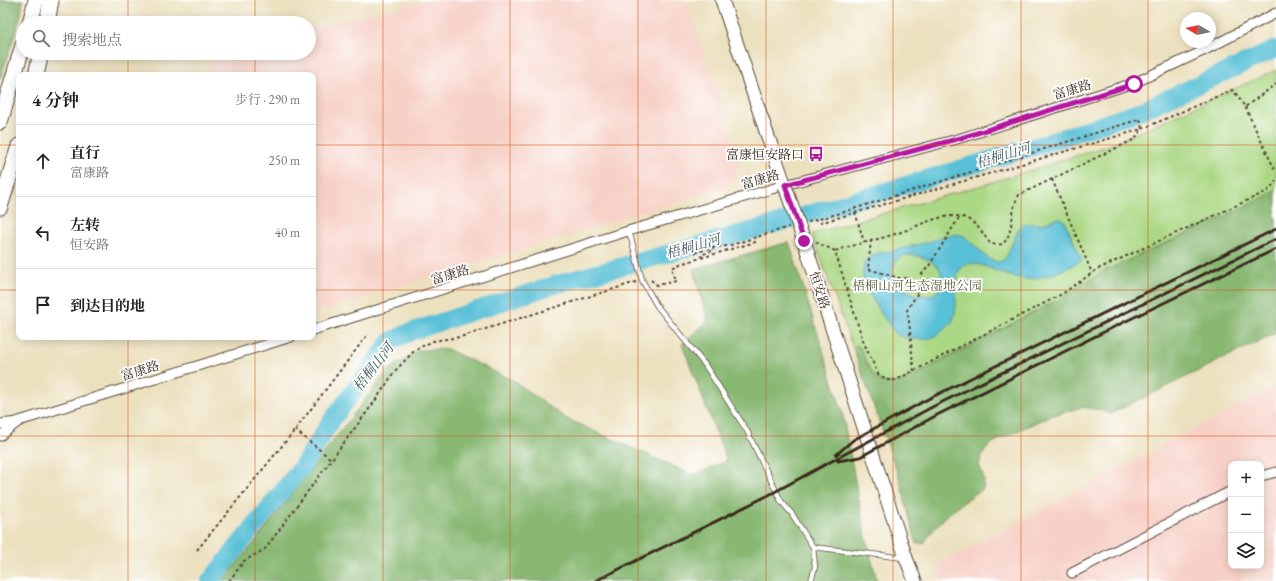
<!DOCTYPE html>
<html lang="zh">
<meta charset="utf-8">
<style>
body{margin:0;font-family:"EB Garamond","Noto Serif SC",serif;background:#f2f2f2;color:#222}
.controls{position:absolute;right:12px;bottom:12px;display:grid;overflow:hidden;border-radius:8px;box-shadow:0 2px 10px #0003}
.controls button{width:36px;height:36px;display:grid;place-items:center;padding:0;border:0;border-bottom:1px solid #e0e0e0;background:#fff;color:#222;font:20px sans-serif}
.compass{position:absolute;left:1180px;top:12px;width:36px;height:36px;border-radius:50%;background:#fff;box-shadow:0 2px 10px #0003;rotate:279deg}
.stop{position:absolute;width:12px;height:12px;margin:-9px;border:3px solid #b5179e;border-radius:50%;background:#fff}
.stop.end{background:#b5179e;border-color:#fff;box-shadow:0 1px 4px #0008}
.list{margin:0;padding:0;list-style:none}
h2{display:flex;justify-content:space-between;align-items:center;height:52px;margin:0;padding:0 16px;font-size:17px}
h2 small{font-size:13px;font-weight:400;color:#767676}
.list li{display:grid;grid-template-columns:26px 1fr auto;gap:12px;align-items:center;box-sizing:border-box;height:72px;padding:0 16px;border-top:1px solid #e0e0e0}
.list b{display:block;font-size:15px;white-space:nowrap}
.list p{margin:0;font-size:13px;white-space:nowrap;color:#767676}
.list em{font-size:13px;font-style:normal;color:#767676}
.icon{flex:none;width:22px;height:22px;fill:none;stroke:currentColor;stroke-width:2;stroke-linecap:round;stroke-linejoin:round}
.map{position:relative;flex:none;width:1276px;height:581px;overflow:hidden}
.search{position:absolute;background:#fff;box-shadow:0 2px 10px #0003;left:16px;top:16px;width:300px;height:44px;display:flex;align-items:center;gap:10px;box-sizing:border-box;padding:0 14px;border-radius:22px;color:#767676;font-size:15px}
.panel{position:absolute;background:#fff;box-shadow:0 2px 10px #0003;left:16px;top:72px;width:300px;height:268px;border-radius:8px}
.map>svg:first-child{display:block}
.built{fill:#f7d1c7;fill-rule:evenodd}
.green{fill:#abd884;stroke:#738151}
.forest{fill:#88b872;stroke:#627148}
.water{fill:#59c0d7;stroke:#4a757a;fill-rule:evenodd}
.lines{fill:none;stroke-linecap:round;stroke-linejoin:round}
.river{stroke:#59c0d7;stroke-width:18}
.lane-casing{stroke:#564536;stroke-width:6}
.street-casing{stroke:#564536;stroke-width:11}
.secondary-casing{stroke:#564536;stroke-width:15}
.primary-casing{stroke:#564536;stroke-width:17}
.path{stroke:#564536;stroke-width:2;stroke-dasharray:3 3;stroke-linecap:butt}
.lane{stroke:#fff;stroke-width:4.5}
.street{stroke:#fff;stroke-width:9}
.secondary{stroke:#fff;stroke-width:13}
.primary{stroke:#fff;stroke-width:15}
.rail{stroke:#3b2a1e;stroke-width:3}
.secondary-bridge-casing{stroke:#564536;stroke-width:15;stroke-linecap:butt}
.secondary-bridge{stroke:#fff;stroke-width:13}
.route{stroke:#b5179e;stroke-width:5}
.grid{fill:none;stroke:#d7540e;stroke-width:1;stroke-opacity:0.55}
.labels{text-anchor:middle;stroke-width:3.5;stroke-linejoin:round;paint-order:stroke}
.street-label{font-size:13px;fill:#3b2a1e;stroke:#fff}
.poi-label{font-size:13px;fill:#3b2a1e;stroke:#fff;text-anchor:end}
.park-label{font-size:13px;fill:#5d5e3d;stroke:#fff}
.water-label{font-size:14px;font-style:italic;fill:#465e5f;stroke:#fff}
</style>
<div class="map">
<svg width="1276" height="581" viewBox="0 0 1276 581">
<rect width="100%" height="100%" fill="#fff"/>
<filter id="ink" filterUnits="userSpaceOnUse"><feTurbulence type="fractalNoise" baseFrequency=".025" numOctaves="2"/><feDisplacementMap in="SourceGraphic" scale="8" xChannelSelector="R" yChannelSelector="G"/><feConvolveMatrix kernelMatrix="1 2 1 2 8 2 1 2 1" color-interpolation-filters="sRGB"/></filter>
<filter id="wash" filterUnits="userSpaceOnUse"><feTurbulence type="fractalNoise" baseFrequency=".012" numOctaves="4" result="noise"/><feDisplacementMap in="SourceGraphic" scale="16" xChannelSelector="R" yChannelSelector="G"/><feGaussianBlur stdDeviation="0.9" result="paint"/><feColorMatrix in="noise" values="0 0 0 0 0 0 0 0 0 0 0 0 0 0 0 0 0 1.4 0 .05"/><feComposite in="paint" operator="in"/></filter>
<g filter="url(#wash)">
<rect width="100%" height="100%" fill="#ece1bf"/>
<g class="built">
<path d="M429 0H686L740 161 729 186 313 313V75H204L215 53H309V29Z"/>
<path d="M1276 386V581H943L935 566ZM1231 464H1261V566H1231Z"/>
</g>
<path class="green" d="M1276 70V190L1275 192 1220 219 1104 271 1065 296 901 382C894 383 885 385 879 380 871 375 863 355 860 347L856 345 853 348 812 234 1003 179 1110 145Z"/>
<g class="forest">
<path d="M0 0H23L21 14 0 80Z"/>
<path d="M1276 190V212L1274 214 1276 218V333L1110 414 1101 410 1082 407 1047 417 992 443 983 453 979 464 984 479 983 489C961 502 937 521 924 543L917 544 914 535 899 477 853 348 856 345 860 347C863 355 871 375 879 380 885 385 894 383 901 382L1065 296 1104 271 1220 219 1274 192Z"/>
<path d="M789 242 842 411 865 533 877 581H222L254 543 387 371 419 350 447 349 514 381 565 418 693 475 727 461 682 344 708 321 693 269Z"/>
</g>
<path class="water" d="M1059 218 1064 220 1082 260C1066 269 1047 278 1028 279 1021 279 1014 277 1007 275 996 272 975 259 964 265 949 275 962 309 951 323 949 326 945 329 942 331 936 336 931 339 923 339 913 340 902 338 894 332 883 316 869 298 864 279 862 274 862 263 867 259 872 253 883 253 890 251 903 249 916 245 928 242 938 239 950 232 961 235 973 237 993 276 1007 256L1020 226C1028 222 1031 224 1040 224 1047 223 1052 219 1059 218ZM909 255C921 255 931 260 940 269 941 275 943 281 940 287 933 307 886 289 893 267 895 258 900 256 909 255Z"/>
<g class="lines">
<path class="river" d="M210 581 301 468 332 420 391 341 410 332 554 285 786 221 1043 144 1138 112 1276 49"/>
</g>
</g>
<g filter="url(#ink)">
<g class="lines">
<g class="lane-casing">
<g id="lane">
<path d="M628 231 631 238 642 280 657 306 705 365 747 431 781 501 792 514 813 547 815 567 811 581"/>
<path d="M813 547 904 558"/>
</g>
</g>
<g class="street-casing">
<g id="street">
<path d="M313 330 628 231 785 185 961 138 1134 83 1203 51 1276 13"/>
<path d="M0 424 18 422"/>
<path d="M0 436 19 421 291 337"/>
<path d="M1261 476 1276 472"/>
<path d="M1072 573 1231 491"/>
</g>
</g>
<g class="secondary-casing">
<g id="secondary">
<path d="M722 0 768 137 785 186"/>
<path d="M804 241 906 558 915 581"/>
</g>
</g>
<g class="primary-casing">
<g id="primary">
<path d="M30 23 36 0"/>
<path d="M47 23 51 0"/>
<path d="M36 75 41 53"/>
<path d="M0 122 23 45"/>
<path d="M0 207 19 146"/>
</g>
</g>
<g class="path">
<path d="M1245 107 1276 172"/>
<path d="M1052 179 1092 273"/>
<path d="M855 212 864 242"/>
<path d="M808 222 837 214 1140 119 1142 129 1135 139 1019 195C1017 198 1016 201 1015 204 1012 214 1012 238 1002 244 999 245 993 245 990 243 987 240 984 234 981 231 975 223 966 216 956 216 933 216 918 227 898 233 877 240 856 244 835 251"/>
<path d="M820 223 1142 129 1232 90 1237 95 1245 107 1276 84"/>
<path d="M871 240 868 269 899 278H911"/>
<path d="M816 242 835 251 863 341 878 374 888 380H896L1062 294 1098 269 1268 191 1276 181"/>
<path d="M695 253 713 247 728 246 789 227"/>
<path d="M702 258 701 255 714 250 713 248"/>
<path d="M921 275 929 266 960 216"/>
<path d="M651 280 657 285 676 281 672 268 680 264 759 241"/>
<path d="M914 371C911 351 911 330 907 310L919 291 918 282"/>
<path d="M295 430 331 459"/>
<path d="M197 550 295 430 368 334"/>
<path d="M229 581 244 561 265 549 375 401 395 371 415 350 433 341 460 337 636 282"/>
</g>
<use href="#lane" class="lane"/>
<use href="#street" class="street"/>
<use href="#secondary" class="secondary"/>
<use href="#primary" class="primary"/>
<g class="rail">
<path d="M836 455 853 440 928 399 1276 229"/>
<path d="M838 461 860 457 939 414 1124 322 1276 249"/>
<path d="M595 581 767 496 934 406 1276 239"/>
</g>
<g class="secondary-bridge-casing">
<path id="secondary-bridge" d="M785 186 804 241"/>
</g>
<use href="#secondary-bridge" class="secondary-bridge"/>
</g>
</g>
<g class="lines" filter="url(#ink)">
<path class="route" d="M804 241 785 185 961 138 1134 84"/>
</g>
<path class="grid" d="M128 0V23M255 0V23M383 0V581M510 0V581M638 0V581M766 0V581M893 0V581M1021 0V581M1148 0V581M128 53V75M255 53V75M0 145H19M313 145H1276M0 290H19M313 290H1276M128 337V581M255 337V581M0 436H1276"/>
<defs>
<g id="bus-bare" transform="scale(1.2)"><path d="M-5-6H5V4H4V6H2V4H-2V6H-4V4H-5ZM-3.5-4V0h7V-4ZM-3.5 1.2v1.5H-2V1.2ZM2 1.2v1.5H3.5V1.2Z" fill="#b5179e" stroke="#fff" stroke-width="2.5" paint-order="stroke"/></g>
</defs>
<g fill-rule="evenodd">
<use href="#bus-bare" x="816" y="154"/>
</g>
<g class="labels">
<g class="street-label">
<text transform="translate(1072 89) rotate(-17)" y="5">富康路</text>
<text transform="translate(760 179) rotate(-16)" y="5">富康路</text>
<text transform="translate(450 274) rotate(-17)" y="5">富康路</text>
<text transform="translate(820 290) rotate(72)" y="5">恒安路</text>
<text transform="translate(140 370) rotate(-17)" y="5">富康路</text>
</g>
<g class="poi-label">
<text x="804" y="159">富康恒安路口</text>
</g>
<g class="park-label">
<text x="917" y="290">梧桐山河生态湿地公园</text>
</g>
<g class="water-label">
<text transform="translate(1003 155) rotate(-17)" y="5">梧桐山河</text>
<text transform="translate(693 246) rotate(-16)" y="5">梧桐山河</text>
<text transform="translate(373 367) rotate(-52)" y="5">梧桐山河</text>
</g>
</g>
</svg>
<div class="controls">
<button>+</button>
<button>−</button>
<button><svg class="icon" aria-label="layers" viewBox="0 0 24 24"><path d="M12 4l9 5-9 5-9-5zM3 14l9 5 9-5"/></svg></button>
</div>
<svg class="compass" viewBox="-18 -18 36 36"><path d="M0-13l5 13h-10z" fill="#e53935"/><path d="M0 13l5-13h-10z" fill="#767676"/></svg>
<div class="stop" style="left:1134px;top:84px"></div>
<div class="stop end" style="left:804px;top:241px"></div>
<div class="search"><svg class="icon" aria-label="search" viewBox="0 0 24 24"><circle cx="10" cy="10" r="6"/><path d="M15 15l6 6"/></svg>搜索地点</div>
<section class="panel">
<h2>4 分钟<small>步行 · 290 m</small></h2>
<ul class="list">
<li><svg class="icon" aria-label="ahead" viewBox="0 0 24 24"><path d="M12 20V5M6 11l6-6 6 6"/></svg><div><b>直行</b><p>富康路</p></div><em>250 m</em></li>
<li><svg class="icon" aria-label="left" viewBox="0 0 24 24"><path d="M17 20v-9H6M10 6l-5 5 5 5"/></svg><div><b>左转</b><p>恒安路</p></div><em>40 m</em></li>
<li><svg class="icon" aria-label="arrive" viewBox="0 0 24 24"><path d="M6 21V4h12l-3 4 3 4H6"/></svg><div><b>到达目的地</b></div></li>
</ul>
</section>
</div>
